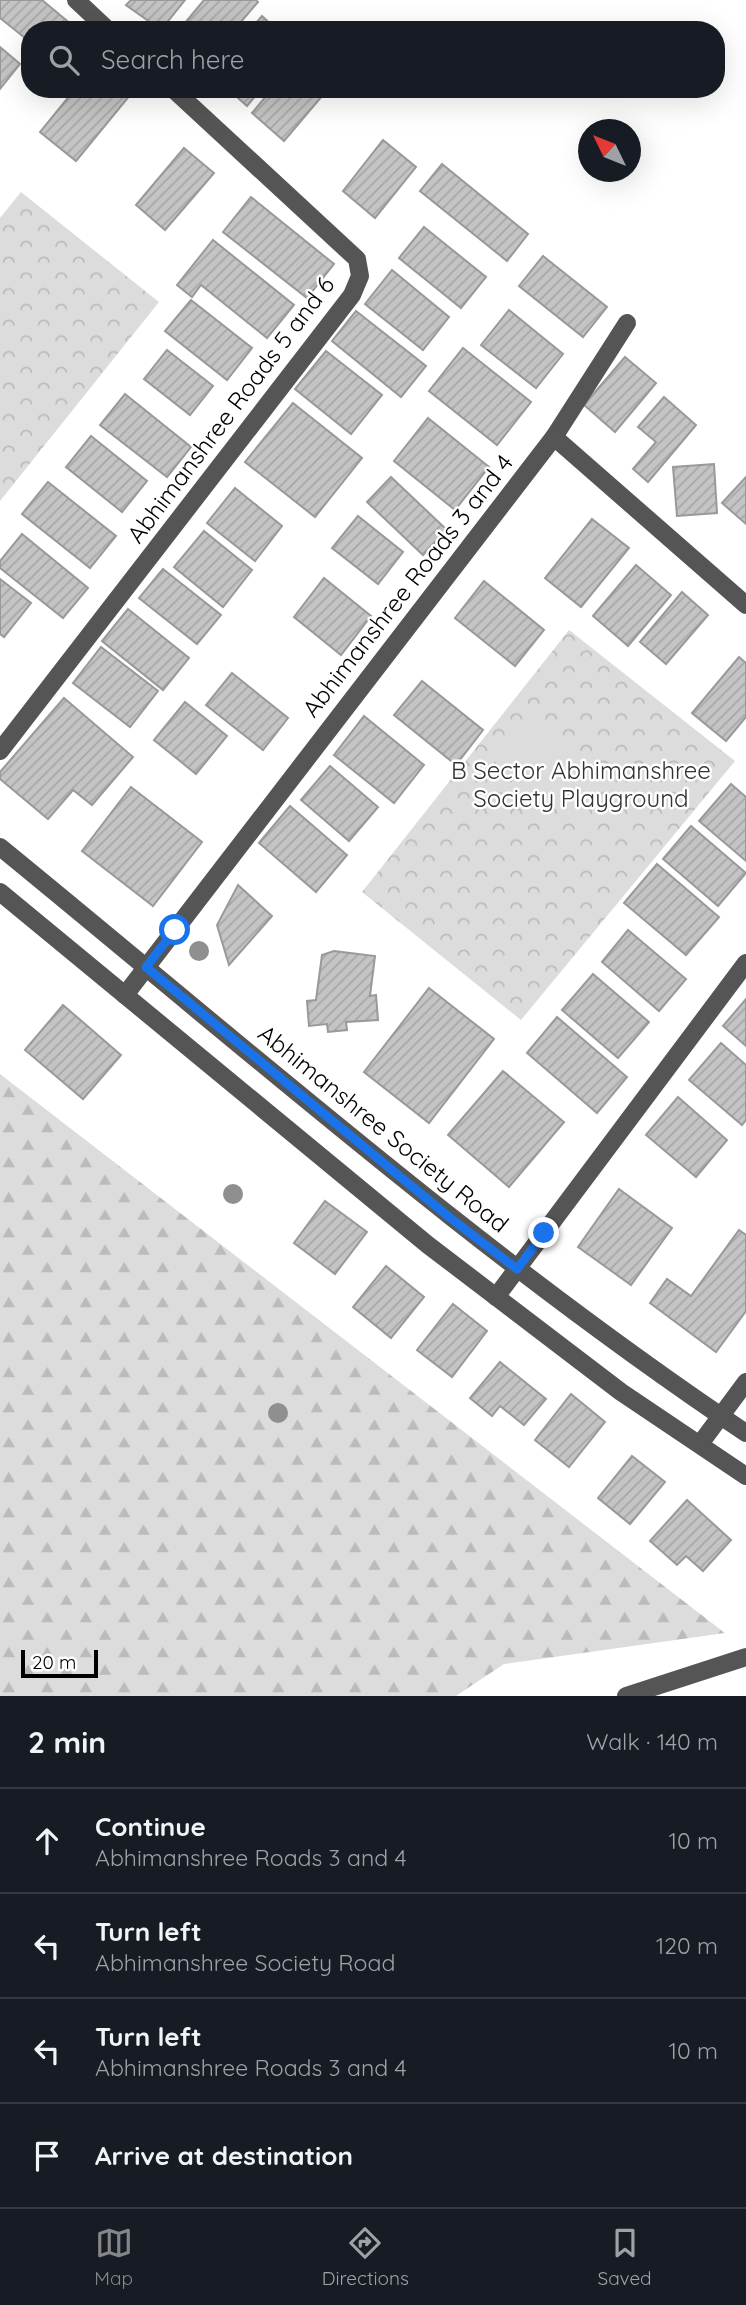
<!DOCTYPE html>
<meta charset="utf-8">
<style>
body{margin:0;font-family:Quicksand,sans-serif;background:#242831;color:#f1f3f6}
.compass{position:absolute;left:578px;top:119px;width:63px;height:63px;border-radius:50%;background:#171b24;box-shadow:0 7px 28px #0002;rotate:313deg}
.scale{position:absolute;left:21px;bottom:18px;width:77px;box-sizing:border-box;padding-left:7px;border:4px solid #000;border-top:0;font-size:19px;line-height:24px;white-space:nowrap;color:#000;-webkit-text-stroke:5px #fff;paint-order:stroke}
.stop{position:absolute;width:21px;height:21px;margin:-16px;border:5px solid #1a73e8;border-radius:50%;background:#fff}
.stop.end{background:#1a73e8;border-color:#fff;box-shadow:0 2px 7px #0008}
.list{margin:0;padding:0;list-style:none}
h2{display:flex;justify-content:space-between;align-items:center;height:91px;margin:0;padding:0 28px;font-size:30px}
h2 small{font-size:23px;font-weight:400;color:#9ea1a6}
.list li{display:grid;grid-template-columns:46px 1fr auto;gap:21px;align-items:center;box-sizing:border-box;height:105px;padding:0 28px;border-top:2px solid #363941}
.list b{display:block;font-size:26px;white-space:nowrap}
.list p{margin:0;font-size:23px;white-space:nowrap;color:#9ea1a6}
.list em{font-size:23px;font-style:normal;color:#9ea1a6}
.icon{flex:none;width:38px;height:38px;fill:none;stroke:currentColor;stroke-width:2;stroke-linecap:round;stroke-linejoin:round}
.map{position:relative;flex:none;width:746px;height:1696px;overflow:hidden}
.search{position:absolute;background:#171b24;box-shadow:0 7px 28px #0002;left:21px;right:21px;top:21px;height:77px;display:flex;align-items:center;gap:18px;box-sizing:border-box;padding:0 24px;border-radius:28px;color:#9ea1a6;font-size:26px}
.sheet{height:511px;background:#171b24}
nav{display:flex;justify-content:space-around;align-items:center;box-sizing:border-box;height:98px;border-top:2px solid #363941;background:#171b24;font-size:19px;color:#9ea1a6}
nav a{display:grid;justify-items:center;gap:4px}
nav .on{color:#858687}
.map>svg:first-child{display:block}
.forest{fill:url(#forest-firs)}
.park{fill:url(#park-crowns)}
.pitch{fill:#dcdcdc}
.building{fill:url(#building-hatch);stroke:#999;stroke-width:2}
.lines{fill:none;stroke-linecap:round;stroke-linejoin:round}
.minor{stroke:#555;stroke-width:18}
.tree{fill:#8f8f8f}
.route{stroke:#1a73e8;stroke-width:9}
.labels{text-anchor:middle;stroke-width:5;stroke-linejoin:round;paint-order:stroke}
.street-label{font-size:24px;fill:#000;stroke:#fff}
.park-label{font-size:24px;fill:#333;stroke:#fff}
</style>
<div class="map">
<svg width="746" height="1696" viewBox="0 0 746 1696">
<defs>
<pattern id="forest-firs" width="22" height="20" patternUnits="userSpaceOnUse" patternTransform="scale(1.75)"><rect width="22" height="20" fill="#dcdcdc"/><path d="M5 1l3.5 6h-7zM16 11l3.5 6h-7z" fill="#bbb"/></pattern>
<pattern id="park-crowns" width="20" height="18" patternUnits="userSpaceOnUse" patternTransform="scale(1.75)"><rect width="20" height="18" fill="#dcdcdc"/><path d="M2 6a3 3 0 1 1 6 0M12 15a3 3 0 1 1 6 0" fill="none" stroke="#bbb"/></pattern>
<pattern id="building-hatch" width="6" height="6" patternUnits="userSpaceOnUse" patternTransform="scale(1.75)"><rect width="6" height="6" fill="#c4c4c4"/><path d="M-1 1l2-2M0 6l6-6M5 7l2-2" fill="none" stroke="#a7a7a7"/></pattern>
</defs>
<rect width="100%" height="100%" fill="#fff"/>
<path class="forest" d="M0 1074 708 1620 725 1633 504 1664 456 1696H0Z"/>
<g class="park">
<path d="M21 192 159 302 0 501V218Z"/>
<path d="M569 630 735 761 521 1020 362 892Z"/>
</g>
<path class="pitch" d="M530 714 612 778 576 824 494 761Z"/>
<g class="building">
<path d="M0 0H42L78 30H30V42L0 18Z"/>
<path d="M131 0H185L161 30 126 5Z"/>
<path d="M204 0H256L258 2 234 30H179Z"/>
<path d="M262 16 277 30H250Z"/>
<path d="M0 47 20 64 0 89Z"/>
<path d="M75 89H135L76 161 40 132Z"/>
<path d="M228 89H261L247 106Z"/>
<path d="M272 89H328L284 141 252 113Z"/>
<path d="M383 140 416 167 375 218 343 191Z"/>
<path d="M184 148 214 173 165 230 136 205Z"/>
<path d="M442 164 528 234 507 261 420 191Z"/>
<path d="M251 197 334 264 307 298 223 232Z"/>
<path d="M424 227 486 277 461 308 399 258Z"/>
<path d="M213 240 294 305 267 338 201 285 192 297 177 285Z"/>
<path d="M543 256 607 307 583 337 519 286Z"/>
<path d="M392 270 449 317 423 350 365 304Z"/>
<path d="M191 300 252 348 227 380 165 331Z"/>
<path d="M509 310 563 354 536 388 481 345Z"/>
<path d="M356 311 426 366 401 397 332 341Z"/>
<path d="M463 348 531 402 497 445 429 391Z"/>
<path d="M167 350 213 386 190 415 144 379Z"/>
<path d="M326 351 382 395 351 434 295 389Z"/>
<path d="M625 357 656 383 615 432 584 405Z"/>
<path d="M125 394 191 447 167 477 100 425Z"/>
<path d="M664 397 696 425 648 482 633 469 656 442 638 427Z"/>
<path d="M293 403 362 458 315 517 245 462Z"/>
<path d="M428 418 489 467 455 510 394 461Z"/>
<path d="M91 436 147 481 122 512 66 467Z"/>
<path d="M714 464 717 513 677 516 673 467Z"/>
<path d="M391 477 447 530 423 555 367 502Z"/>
<path d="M746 477V524L722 503Z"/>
<path d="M48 482 116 536 90 568 22 514Z"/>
<path d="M235 488 282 526 255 561 207 523Z"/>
<path d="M358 516 403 552 378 584 332 548Z"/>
<path d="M592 519 629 548 581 607 545 578Z"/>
<path d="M204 531 252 570 223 607 174 567Z"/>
<path d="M22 534 88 588 63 618 0 568V561Z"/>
<path d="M636 565 671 595 628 646 593 616Z"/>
<path d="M163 569 221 615 197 644 139 598Z"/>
<path d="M324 578 371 616 341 655 294 617Z"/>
<path d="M0 579 31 603 4 637 0 634Z"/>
<path d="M484 581 544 630 515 666 455 618Z"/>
<path d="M682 592 708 615 666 664 640 642Z"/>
<path d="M128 609 189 658 163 690 102 641Z"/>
<path d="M101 647 158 691 130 727 73 683Z"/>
<path d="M739 657 746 663V717L726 741 692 713Z"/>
<path d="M232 673 288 718 263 750 206 705Z"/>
<path d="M422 681 483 730 456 765 394 715Z"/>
<path d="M64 698 133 757 92 805 73 790 48 819 0 779V772Z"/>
<path d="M185 702 227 736 196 774 154 740Z"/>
<path d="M364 716 424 765 394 803 334 755Z"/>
<path d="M330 766 378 807 349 841 301 800Z"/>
<path d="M731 784 746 797V861L699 821Z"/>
<path d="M131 787 202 842 153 906 82 851Z"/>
<path d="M290 806 347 855 316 892 259 843Z"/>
<path d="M691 826 746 873 718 906 663 859Z"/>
<path d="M657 864 719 917 686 955 624 903Z"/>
<path d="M238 885 272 916 229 965 217 925Z"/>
<path d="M628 930 686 979 659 1011 602 962Z"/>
<path d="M334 951 375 956 370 996 376 995 378 1020 346 1022 347 1030 328 1032 327 1024 309 1026 307 1001 316 1000 322 955Z"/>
<path d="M593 974 649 1022 618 1058 562 1010Z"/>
<path d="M429 988 494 1039 429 1123 364 1072Z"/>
<path d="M746 999V1046L723 1026Z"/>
<path d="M63 1005 121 1055 83 1099 25 1050Z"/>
<path d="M557 1017 627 1077 597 1113 527 1053Z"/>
<path d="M721 1043 746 1065V1120L742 1125 689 1080Z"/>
<path d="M503 1071 564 1122 509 1187 448 1135Z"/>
<path d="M678 1097 727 1140 696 1177 646 1135Z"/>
<path d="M619 1189 672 1228 631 1285 578 1247Z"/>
<path d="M325 1201 367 1232 335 1274 294 1243Z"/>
<path d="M739 1230 746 1235V1311L716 1352 650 1303 667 1279 691 1296Z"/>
<path d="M386 1266 424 1297 391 1338 353 1307Z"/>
<path d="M453 1304 487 1331 452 1377 417 1350Z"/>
<path d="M500 1362 546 1399 524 1425 500 1406 492 1416 470 1398Z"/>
<path d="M571 1394 605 1422 569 1467 535 1440Z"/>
<path d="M632 1456 665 1482 630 1524 598 1498Z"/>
<path d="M687 1500 731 1540 703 1571 686 1556 677 1565 650 1541Z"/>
</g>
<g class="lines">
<g class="minor">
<path d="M76 0 108 30"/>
<path d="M554 437 627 323"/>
<path d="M0 751 352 295 360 276 357 259 173 89"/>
<path d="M0 847C245 1047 483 1257 746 1433"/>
<path d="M0 892 428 1245 621 1392 746 1476"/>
<path d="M125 995 554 437 746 605"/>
<path d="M496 1297 746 963"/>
<path d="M700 1444 746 1382"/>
<path d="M626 1696 746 1657"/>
</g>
</g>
<g class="tree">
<circle cx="199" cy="951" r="10"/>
<circle cx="233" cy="1194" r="10"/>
<circle cx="278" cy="1413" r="10"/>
</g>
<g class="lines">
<path class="route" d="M175 930 146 967 449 1217 517 1269 544 1233"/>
</g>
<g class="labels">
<g class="street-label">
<text transform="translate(231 410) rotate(-53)" y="8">Abhimanshree Roads 5 and 6</text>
<text transform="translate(408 586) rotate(-52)" y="8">Abhimanshree Roads 3 and 4</text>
<text transform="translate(383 1129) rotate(39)" y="8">Abhimanshree Society Road</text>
</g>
<g class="park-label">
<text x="581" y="779">B Sector Abhimanshree<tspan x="581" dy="28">Society Playground</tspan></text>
</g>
</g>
</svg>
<svg class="compass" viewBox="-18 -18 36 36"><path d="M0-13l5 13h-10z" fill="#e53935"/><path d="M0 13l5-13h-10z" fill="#9ea1a6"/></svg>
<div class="scale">20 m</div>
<div class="stop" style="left:175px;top:930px"></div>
<div class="stop end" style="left:544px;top:1233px"></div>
<div class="search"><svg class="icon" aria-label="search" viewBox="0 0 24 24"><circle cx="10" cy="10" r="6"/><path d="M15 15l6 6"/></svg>Search here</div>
</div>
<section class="sheet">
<h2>2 min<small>Walk · 140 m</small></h2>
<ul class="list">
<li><svg class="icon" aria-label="ahead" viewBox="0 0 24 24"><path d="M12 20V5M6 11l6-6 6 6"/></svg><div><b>Continue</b><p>Abhimanshree Roads 3 and 4</p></div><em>10 m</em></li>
<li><svg class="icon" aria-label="left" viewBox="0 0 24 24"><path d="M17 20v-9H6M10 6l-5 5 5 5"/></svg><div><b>Turn left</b><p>Abhimanshree Society Road</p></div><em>120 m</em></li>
<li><svg class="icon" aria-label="left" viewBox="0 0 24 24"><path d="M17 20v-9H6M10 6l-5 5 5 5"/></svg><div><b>Turn left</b><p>Abhimanshree Roads 3 and 4</p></div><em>10 m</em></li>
<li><svg class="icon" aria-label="arrive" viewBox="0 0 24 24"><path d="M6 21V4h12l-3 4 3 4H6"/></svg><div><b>Arrive at destination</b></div></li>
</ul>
</section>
<nav>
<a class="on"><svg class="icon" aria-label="map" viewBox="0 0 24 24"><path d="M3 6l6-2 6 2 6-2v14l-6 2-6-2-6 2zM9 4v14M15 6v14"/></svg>Map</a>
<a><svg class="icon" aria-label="directions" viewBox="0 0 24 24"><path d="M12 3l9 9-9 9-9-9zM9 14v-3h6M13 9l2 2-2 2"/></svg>Directions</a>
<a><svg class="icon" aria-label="saved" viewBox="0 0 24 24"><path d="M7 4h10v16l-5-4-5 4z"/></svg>Saved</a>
</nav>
